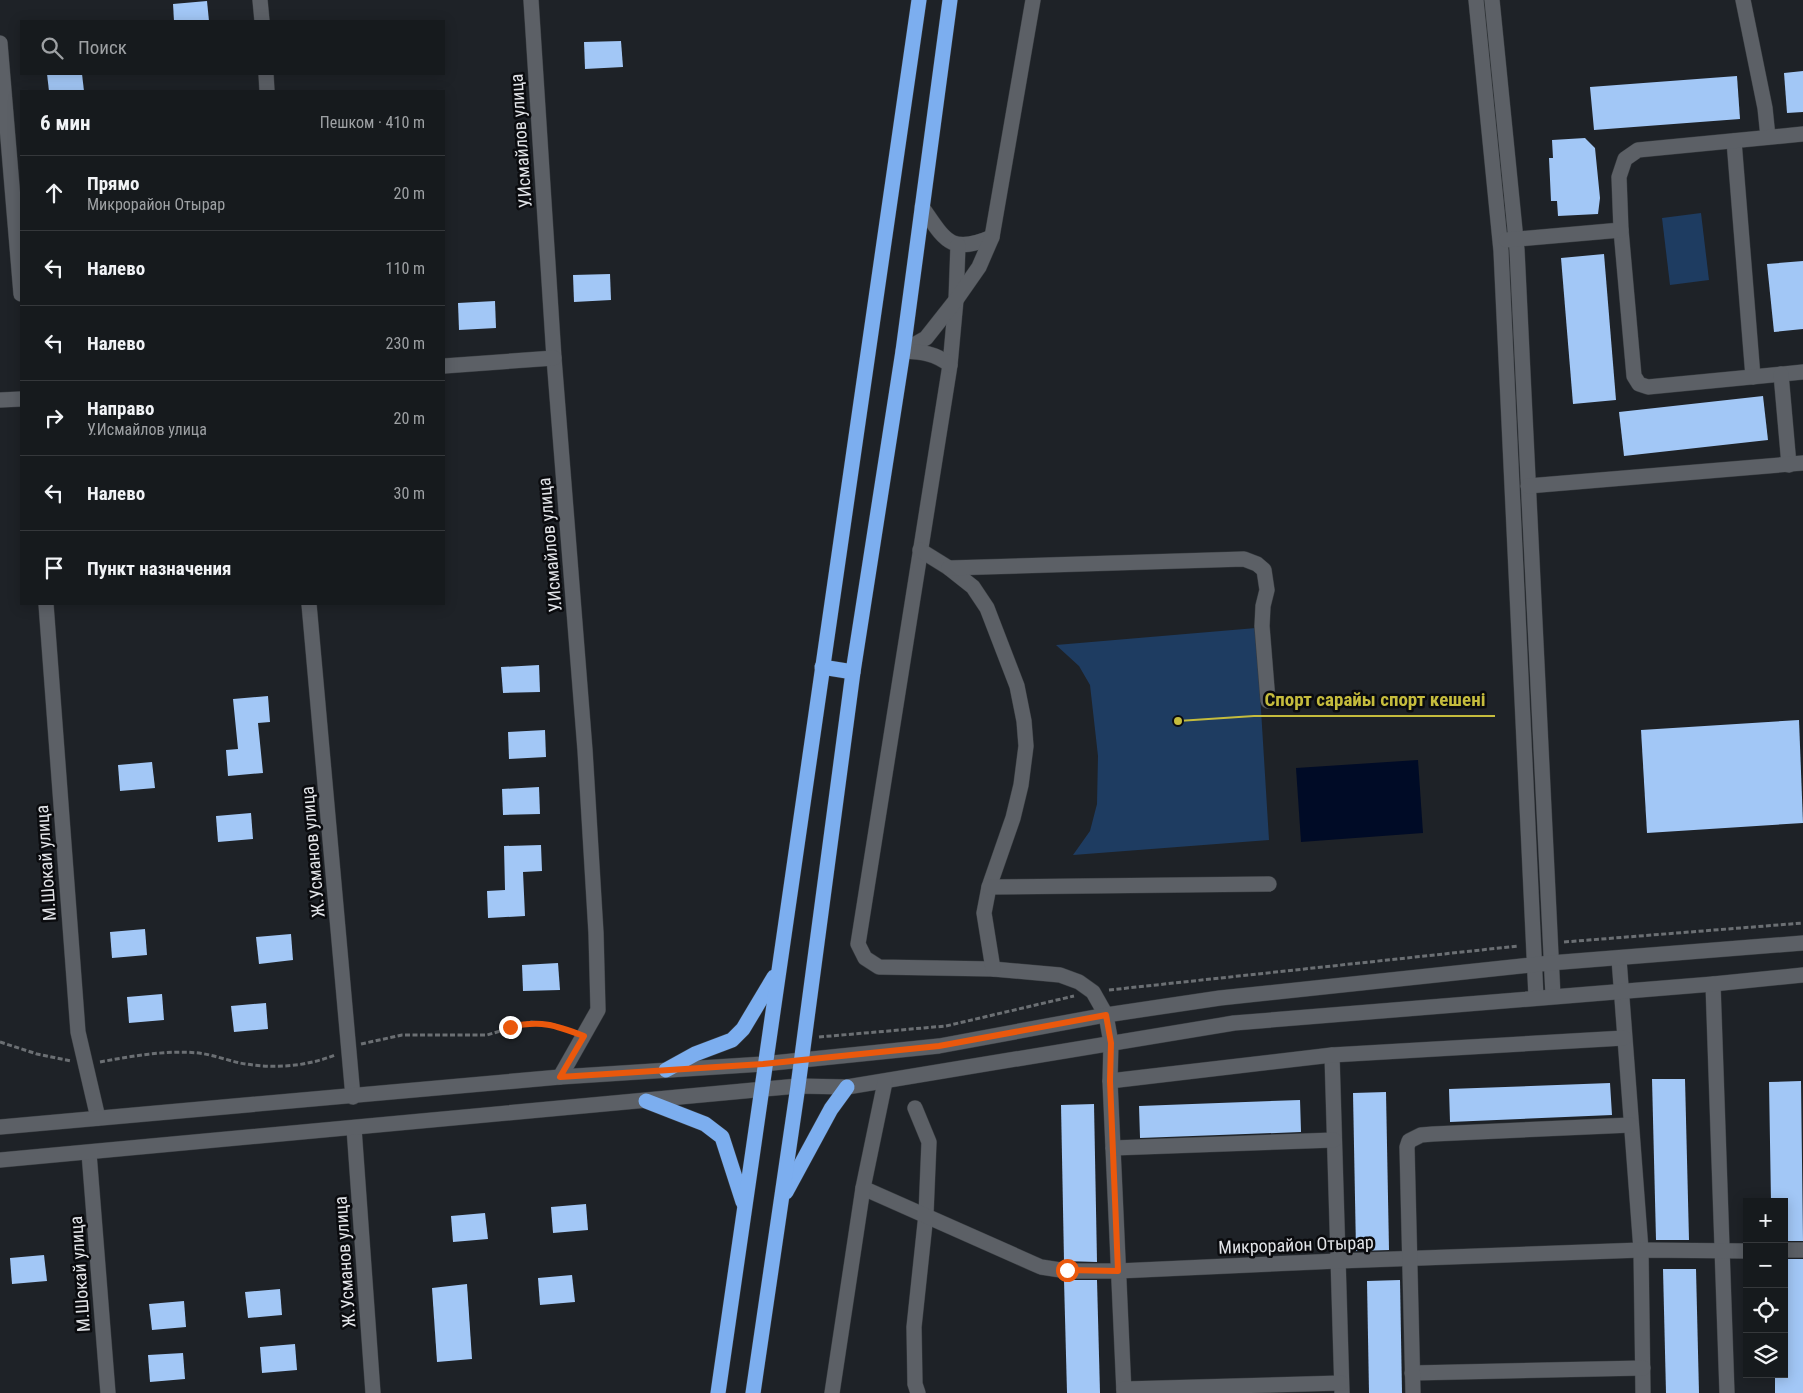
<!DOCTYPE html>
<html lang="ru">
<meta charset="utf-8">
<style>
body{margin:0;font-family:"Roboto Condensed",sans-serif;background:#23272a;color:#f1f3f6}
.controls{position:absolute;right:15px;bottom:15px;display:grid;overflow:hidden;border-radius:0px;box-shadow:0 2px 12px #0003}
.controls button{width:45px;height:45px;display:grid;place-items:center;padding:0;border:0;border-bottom:1px solid #35383b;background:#161a1d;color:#f1f3f6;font:25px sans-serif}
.stop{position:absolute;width:15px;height:15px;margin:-11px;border:4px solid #ea580c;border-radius:50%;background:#fff}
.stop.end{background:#ea580c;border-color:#fff;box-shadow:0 1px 5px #0008}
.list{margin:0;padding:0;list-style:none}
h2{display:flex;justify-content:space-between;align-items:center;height:65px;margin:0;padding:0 20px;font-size:21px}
h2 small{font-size:16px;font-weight:400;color:#9ea1a4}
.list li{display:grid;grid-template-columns:32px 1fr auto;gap:15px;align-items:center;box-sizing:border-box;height:75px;padding:0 20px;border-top:1px solid #35383b}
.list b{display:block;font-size:19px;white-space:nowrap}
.list p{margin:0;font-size:16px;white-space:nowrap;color:#9ea1a4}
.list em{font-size:16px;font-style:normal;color:#9ea1a4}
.icon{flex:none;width:28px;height:28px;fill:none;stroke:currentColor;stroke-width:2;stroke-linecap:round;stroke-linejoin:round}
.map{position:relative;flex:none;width:1803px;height:1393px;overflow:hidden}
.search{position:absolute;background:#161a1d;box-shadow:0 2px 12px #0003;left:20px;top:20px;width:425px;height:55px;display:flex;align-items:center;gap:12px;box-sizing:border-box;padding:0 18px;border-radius:0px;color:#9ea1a4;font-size:19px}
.panel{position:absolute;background:#161a1d;box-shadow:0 2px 12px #0003;left:20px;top:90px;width:425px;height:515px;border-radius:0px}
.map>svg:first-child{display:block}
.green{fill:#1e3c61}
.water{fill:#000b26}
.building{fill:#a2c7f6}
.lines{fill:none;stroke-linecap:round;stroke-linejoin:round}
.minor-casing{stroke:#383c40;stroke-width:16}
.highway-casing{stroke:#383c40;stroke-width:16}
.path{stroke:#6b6f73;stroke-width:3;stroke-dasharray:5 2.5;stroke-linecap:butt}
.minor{stroke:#5c6066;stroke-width:15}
.highway{stroke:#7caeef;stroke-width:15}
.route{stroke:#ea580c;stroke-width:6}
.labels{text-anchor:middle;stroke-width:5;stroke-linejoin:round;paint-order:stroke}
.street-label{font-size:18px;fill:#e2e4e8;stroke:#0a0b0e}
.leader{fill:none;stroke:#c5bc3d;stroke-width:2}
.callout-dot{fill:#c5bc3d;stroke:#0a0b0e;stroke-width:2}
.callout-label{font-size:19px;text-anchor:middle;font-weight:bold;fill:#c5bc3d;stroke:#0a0b0e;stroke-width:5;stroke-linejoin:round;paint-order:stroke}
</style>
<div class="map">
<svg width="1803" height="1393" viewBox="0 0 1803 1393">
<rect width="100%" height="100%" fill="#1e2227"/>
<g class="green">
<path d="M1701 213 1709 280 1670 285 1662 218Z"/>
<path d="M1256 628 1269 840 1073 855 1090 831 1097 804 1098 756 1090 685 1079 666 1056 645Z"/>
</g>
<path class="water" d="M1418 760 1423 833 1301 842 1296 768Z"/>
<g class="building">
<path d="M207 1 209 21H174L173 4Z"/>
<path d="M621 41 623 67 585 69 584 42Z"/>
<path d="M1803 71V112L1787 113 1784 73Z"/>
<path d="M47 74H82L84 91H49Z"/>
<path d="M1737 76 1740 119 1594 130 1590 87Z"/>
<path d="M1585 138 1595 148 1600 198 1598 214 1558 216 1557 201H1551L1549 158H1553L1552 140Z"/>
<path d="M1604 254 1616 400 1573 404 1561 258Z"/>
<path d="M1803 261V329L1774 332 1767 264Z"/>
<path d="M610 274 611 300 574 302 573 275Z"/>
<path d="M495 301 496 328 459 330 458 303Z"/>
<path d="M1763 396 1768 440 1624 456 1619 412Z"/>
<path d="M539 665 540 692 503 693 501 667Z"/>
<path d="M268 696 270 722 258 723 263 773 228 776 226 750 238 749 233 699Z"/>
<path d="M1799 720 1803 823 1647 833 1641 730Z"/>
<path d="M545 730 546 757 509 759 508 732Z"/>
<path d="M152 762 155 788 120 791 118 765Z"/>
<path d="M539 787 540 814 503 815 502 789Z"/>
<path d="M251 813 253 839 218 842 216 816Z"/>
<path d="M541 845 542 871 523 872 525 916 488 918 487 891 505 890 504 846Z"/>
<path d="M145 929 147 955 112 958 110 932Z"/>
<path d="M291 934 293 960 259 964 256 937Z"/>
<path d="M558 963 560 990 523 991 522 965Z"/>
<path d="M162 994 164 1020 129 1023 127 997Z"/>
<path d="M266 1003 268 1029 234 1032 231 1006Z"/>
<path d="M1652 1079H1685L1689 1240H1656Z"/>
<path d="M1801 1081 1803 1241H1784V1202H1771L1769 1082Z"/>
<path d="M1610 1083 1612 1115 1450 1122 1449 1089Z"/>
<path d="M1386 1092 1389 1250 1356 1251 1353 1093Z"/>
<path d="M1300 1100 1301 1132 1140 1138 1139 1106Z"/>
<path d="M1094 1104 1097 1262 1064 1261 1061 1105Z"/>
<path d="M586 1204 588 1230 553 1233 551 1207Z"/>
<path d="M485 1213 488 1239 453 1242 451 1216Z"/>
<path d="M44 1255 47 1281 12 1284 10 1258Z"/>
<path d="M1784 1259H1803V1393H1775V1374H1784Z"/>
<path d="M1663 1269H1696L1699 1393H1666Z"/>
<path d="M572 1275 575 1302 540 1305 538 1278Z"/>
<path d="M1064 1280H1097L1100 1393H1067Z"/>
<path d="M1400 1280 1402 1393H1369L1367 1281Z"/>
<path d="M467 1284 472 1359 437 1362 432 1288Z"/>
<path d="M280 1289 282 1315 248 1318 245 1292Z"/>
<path d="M184 1301 186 1327 152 1330 149 1304Z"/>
<path d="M295 1344 297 1370 262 1373 260 1347Z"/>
<path d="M183 1353 185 1379 150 1382 148 1355Z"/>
</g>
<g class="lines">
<g class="minor-casing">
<g id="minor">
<path d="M260 0 262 21"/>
<path d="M531 0 554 358 585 750 596 933 598 1010 560 1077"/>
<path d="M1476 0 1501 251 1536 997"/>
<path d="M1492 0 1517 250 1553 996"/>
<path d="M1743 0 1765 108 1768 137"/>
<path d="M0 43 21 294"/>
<path d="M266 74 267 91"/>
<path d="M1734 141 1753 377"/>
<path d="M922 207C945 240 950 255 992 237"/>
<path d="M1621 230 1634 376 1639 384 1648 387 1803 372"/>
<path d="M1506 240 1621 230 1619 177 1625 159 1638 150 1803 134"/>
<path d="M958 245 956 300 950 365 858 944 865 958 879 967 993 969 1060 975 1079 982 1093 992 1106 1015 1111 1043 1110 1081 1124 1393"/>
<path d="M903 351 926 338 956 300 979 267 992 237 1033 0"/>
<path d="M903 351C922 352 935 353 950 365"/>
<path d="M444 366 554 358"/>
<path d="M1781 374 1789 465"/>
<path d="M0 400 21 399"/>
<path d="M1528 486 1803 463"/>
<path d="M920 550 949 568 973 587 987 608 1017 686 1024 721 1026 746 1021 785 1013 818 989 887 984 913 993 969"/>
<path d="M949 568 1244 559 1257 564 1264 570 1267 590 1263 606 1262 626 1268 701"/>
<path d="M46 604 78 1032 98 1118"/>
<path d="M309 604 353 1097"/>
<path d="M989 887 1269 884"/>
<path d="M1619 959 1641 1250 1643 1393"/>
<path d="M1713 984 1727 1393"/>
<path d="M1332 1055 1342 1393"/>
<path d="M1110 1081 1332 1055 1624 1038"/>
<path d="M915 1108 929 1142 926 1214 914 1327 915 1384 918 1393"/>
<path d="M0 1127 560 1077 763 1064 939 1046 1106 1015 1220 998 1550 963 1803 943"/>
<path d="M354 1128 373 1393"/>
<path d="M1113 1148 1334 1140"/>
<path d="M89 1153 108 1393"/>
<path d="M0 1160 798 1086 847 1087 1234 1023 1713 984 1803 975"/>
<path d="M863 1188 1041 1267 1067 1271H1118L1338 1261 1641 1250 1747 1251"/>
<path d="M1784 1250H1803"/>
<path d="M1412 1373 1643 1368"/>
<path d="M1124 1389 1341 1383"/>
<path d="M832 1393 863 1188 885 1082"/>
<path d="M1413 1393 1407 1147 1409 1141 1421 1135 1433 1134 1631 1125"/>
</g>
</g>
<g class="highway-casing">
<g id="highway">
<path d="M822 667 853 672"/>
<path d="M666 1070 695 1054 732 1040 743 1029 774 977"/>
<path d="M646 1101 705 1124 722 1137 743 1202"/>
<path d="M786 1192 831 1109 847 1087"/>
<path d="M718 1393 919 0"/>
<path d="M753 1393 798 1086 853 672 903 351 950 0"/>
</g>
</g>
<g class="path">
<path d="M1564 942 1803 923"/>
<path d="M1109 990 1518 946"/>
<path d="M819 1037 946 1026 1074 996"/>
<path d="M0 1042 37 1054 71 1061"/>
<path d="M361 1044 402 1035H487L531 1022 552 1024 571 1031"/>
<path d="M100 1062C132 1056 166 1050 199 1053 213 1055 227 1060 240 1063 272 1069 305 1067 335 1055"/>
</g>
<use href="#minor" class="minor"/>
<use href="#highway" class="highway"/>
</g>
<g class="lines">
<path class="route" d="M510 1027C541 1020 555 1025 584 1036L560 1077 763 1064 939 1046 1106 1015 1111 1043 1110 1081 1118 1271 1067 1270"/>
</g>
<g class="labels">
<g class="street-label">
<text transform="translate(521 141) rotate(-94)" y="6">У.Исмайлов улица</text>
<text transform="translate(550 545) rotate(-95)" y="6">У.Исмайлов улица</text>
<text transform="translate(313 852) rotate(-95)" y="6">Ж.Усманов улица</text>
<text transform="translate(46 863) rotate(-94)" y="6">М.Шокай улица</text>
<text transform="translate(1296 1245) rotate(-2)" y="6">Микрорайон Отырар</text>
<text transform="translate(345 1262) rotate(-94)" y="6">Ж.Усманов улица</text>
<text transform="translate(80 1274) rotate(-94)" y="6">М.Шокай улица</text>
</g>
</g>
<path class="leader" d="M1178 721L1254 716H1495"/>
<circle class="callout-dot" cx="1178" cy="721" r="5"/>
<g class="callout-label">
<text x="1375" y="706">Спорт сарайы спорт кешені</text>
</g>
</svg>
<div class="controls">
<button>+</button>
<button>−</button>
<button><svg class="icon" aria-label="locate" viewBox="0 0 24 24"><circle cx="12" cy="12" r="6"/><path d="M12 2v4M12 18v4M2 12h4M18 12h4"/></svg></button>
<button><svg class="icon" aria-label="layers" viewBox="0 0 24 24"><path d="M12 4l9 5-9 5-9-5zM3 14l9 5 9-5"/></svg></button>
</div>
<div class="stop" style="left:1067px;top:1270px"></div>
<div class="stop end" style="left:510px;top:1027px"></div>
<div class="search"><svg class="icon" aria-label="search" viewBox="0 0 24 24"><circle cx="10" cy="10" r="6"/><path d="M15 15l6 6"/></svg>Поиск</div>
<section class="panel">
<h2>6 мин<small>Пешком · 410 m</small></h2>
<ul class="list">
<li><svg class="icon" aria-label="ahead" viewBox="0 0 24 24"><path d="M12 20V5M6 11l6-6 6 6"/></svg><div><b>Прямо</b><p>Микрорайон Отырар</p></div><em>20 m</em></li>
<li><svg class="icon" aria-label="left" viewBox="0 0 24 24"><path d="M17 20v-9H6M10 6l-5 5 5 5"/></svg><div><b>Налево</b></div><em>110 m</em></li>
<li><svg class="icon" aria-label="left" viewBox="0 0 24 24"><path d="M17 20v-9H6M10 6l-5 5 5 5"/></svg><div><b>Налево</b></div><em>230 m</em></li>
<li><svg class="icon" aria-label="right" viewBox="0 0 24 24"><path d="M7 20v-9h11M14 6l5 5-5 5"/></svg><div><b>Направо</b><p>У.Исмайлов улица</p></div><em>20 m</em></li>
<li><svg class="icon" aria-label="left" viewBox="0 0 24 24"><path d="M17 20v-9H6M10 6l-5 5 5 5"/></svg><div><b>Налево</b></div><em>30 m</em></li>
<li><svg class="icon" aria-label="arrive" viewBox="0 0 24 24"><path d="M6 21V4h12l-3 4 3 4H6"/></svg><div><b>Пункт назначения</b></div></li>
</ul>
</section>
</div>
